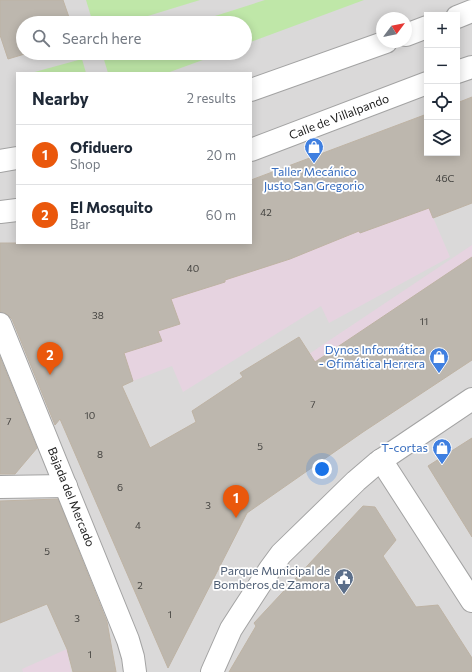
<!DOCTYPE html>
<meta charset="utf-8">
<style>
body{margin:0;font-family:Commissioner,sans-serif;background:#f2f2f3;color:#1f2937}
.controls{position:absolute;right:12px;top:12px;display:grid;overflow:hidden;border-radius:0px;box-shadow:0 2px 10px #0003}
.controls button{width:36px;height:36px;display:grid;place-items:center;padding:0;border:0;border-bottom:1px solid #e0e1e3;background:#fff;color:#1f2937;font:20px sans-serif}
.compass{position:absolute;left:376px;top:12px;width:36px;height:36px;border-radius:50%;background:#fff;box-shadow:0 2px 10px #0003;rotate:58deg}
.you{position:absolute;left:322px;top:469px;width:14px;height:14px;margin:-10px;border:3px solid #fff;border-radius:50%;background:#1a73e8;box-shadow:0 0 0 6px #1a73e833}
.badge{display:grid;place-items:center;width:26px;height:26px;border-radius:50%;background:#ea580c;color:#fff;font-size:13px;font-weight:700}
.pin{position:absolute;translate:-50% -33px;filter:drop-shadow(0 1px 2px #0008)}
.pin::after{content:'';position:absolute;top:21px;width:14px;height:12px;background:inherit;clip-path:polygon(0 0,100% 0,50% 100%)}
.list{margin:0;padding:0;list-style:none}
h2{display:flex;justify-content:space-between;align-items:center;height:52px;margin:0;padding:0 16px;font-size:17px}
h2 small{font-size:13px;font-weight:400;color:#747a83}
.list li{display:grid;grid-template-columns:26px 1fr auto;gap:12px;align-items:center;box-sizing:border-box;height:60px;padding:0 16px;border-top:1px solid #e0e1e3}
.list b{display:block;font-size:15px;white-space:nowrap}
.list p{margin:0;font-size:13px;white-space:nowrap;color:#747a83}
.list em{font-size:13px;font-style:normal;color:#747a83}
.icon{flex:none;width:22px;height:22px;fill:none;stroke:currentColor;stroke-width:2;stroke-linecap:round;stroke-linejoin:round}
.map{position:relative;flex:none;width:472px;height:672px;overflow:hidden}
.search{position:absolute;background:#fff;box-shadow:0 2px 10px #0003;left:16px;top:16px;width:236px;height:44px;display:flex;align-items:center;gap:10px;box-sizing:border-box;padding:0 14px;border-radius:22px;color:#747a83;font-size:15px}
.panel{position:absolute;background:#fff;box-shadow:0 2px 10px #0003;left:16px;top:72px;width:236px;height:172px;border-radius:0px}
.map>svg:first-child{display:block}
.residential{fill:#dad9d9;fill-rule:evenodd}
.industrial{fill:#e6d3e0}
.grass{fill:#bfe7a8}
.building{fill:#bdb7ae;stroke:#beb3a4}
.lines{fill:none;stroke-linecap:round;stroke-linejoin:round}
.minor-casing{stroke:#a3a3a3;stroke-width:24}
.minor{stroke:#fff;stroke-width:22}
.labels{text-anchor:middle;stroke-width:3.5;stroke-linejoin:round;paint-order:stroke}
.number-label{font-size:10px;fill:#444340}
.street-label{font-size:12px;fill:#1c1c1c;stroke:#fff}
.shop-label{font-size:12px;fill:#366cbe;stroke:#fff;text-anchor:end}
.service-label{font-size:12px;fill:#4e5e75;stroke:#fff;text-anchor:end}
</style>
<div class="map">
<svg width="472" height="672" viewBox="0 0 472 672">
<rect width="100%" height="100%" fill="#edebe1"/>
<path class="residential" d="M0 0H472V672H0ZM427 15H457V153H427ZM382 18H406V42H382ZM23 23H245V53H23ZM17 73H251V243H17Z"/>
<g class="industrial">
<path d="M371 200 429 208 450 257 329 323 321 306 183 392 172 366 133 381 124 353 162 341 158 331 179 324 170 297 200 290 225 282V280L299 256 355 222 360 233 381 226Z"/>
<path d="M472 245V257L315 362 309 354Z"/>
<path d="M67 649 71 672H23L22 669Z"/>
</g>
<g class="grass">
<path d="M86 0H200L125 23H93Z"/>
<path d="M265 0H364L245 44V23H193Z"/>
<path d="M102 53H222L167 73H108Z"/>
<path d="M82 59 86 73H31Z"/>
</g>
<g class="building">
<path d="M0 0H63L71 23H23V53H28L8 59 0 35Z"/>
<path d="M472 97V203L433 218 429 208 360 233 359 231 290 259 225 280V282L171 299 180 324 158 331 162 341 124 353 133 381 122 386 150 448 196 422 192 411 243 377 240 373 299 337 315 362 472 257V360L363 432 247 513 168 668 60 419 55 425 12 319 7 314 0 312V243H251V180L427 114V153H457V103Z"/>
<path d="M0 357 37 448 15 474H0Z"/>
<path d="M472 438V537L428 466Z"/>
<path d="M58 499 107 622 116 672H73L67 649 47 604 0 623V501Z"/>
<path d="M363 506 375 507 396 540 383 556 416 607 438 605 472 658V672H229L256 626 254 623Z"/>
</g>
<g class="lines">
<g class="minor-casing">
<g id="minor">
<path d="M457 17 472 11"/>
<path d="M406 35 427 27"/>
<path d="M457 72 472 67"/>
<path d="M251 90 386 42"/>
<path d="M251 150 427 83"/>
<path d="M0 161 17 158"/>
<path d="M0 212 17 210"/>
<path d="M0 324 128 640 133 657 135 672"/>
<path d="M381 460 472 601"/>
<path d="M0 487 66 486"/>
<path d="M212 672 231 629 240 615 270 569 281 554 356 481 377 463 472 399"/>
</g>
</g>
<use href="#minor" class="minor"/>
</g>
<defs>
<g id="shop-pin" transform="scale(1)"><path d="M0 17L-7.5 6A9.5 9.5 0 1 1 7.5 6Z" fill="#3f7fe0" stroke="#fff"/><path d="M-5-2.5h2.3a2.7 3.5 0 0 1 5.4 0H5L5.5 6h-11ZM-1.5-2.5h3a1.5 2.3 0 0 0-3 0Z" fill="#fff"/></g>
<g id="civic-pin" transform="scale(1)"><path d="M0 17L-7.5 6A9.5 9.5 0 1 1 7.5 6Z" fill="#5c6f8a" stroke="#fff"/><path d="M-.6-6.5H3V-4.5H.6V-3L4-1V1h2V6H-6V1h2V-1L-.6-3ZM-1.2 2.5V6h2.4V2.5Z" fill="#fff"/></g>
</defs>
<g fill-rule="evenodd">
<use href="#shop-pin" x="314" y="147"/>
<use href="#shop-pin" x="439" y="357"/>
<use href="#shop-pin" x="442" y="448"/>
<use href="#civic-pin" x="344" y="578"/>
</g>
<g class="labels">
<g class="number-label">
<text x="445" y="182">46C</text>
<text x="266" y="216">42</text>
<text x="193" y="272">40</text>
<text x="98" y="319">38</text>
<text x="424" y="325">11</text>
<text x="313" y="408">7</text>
<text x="90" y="419">10</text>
<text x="9" y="425">7</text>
<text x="260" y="450">5</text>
<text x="100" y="458">8</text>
<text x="120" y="491">6</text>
<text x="208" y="509">3</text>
<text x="138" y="529">4</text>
<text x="47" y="555">5</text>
<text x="140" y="589">2</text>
<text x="170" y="618">1</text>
<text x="77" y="622">3</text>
<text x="90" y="658">1</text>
</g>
<g class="street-label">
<text transform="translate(339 117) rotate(-21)" y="4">Calle de Villalpando</text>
<text transform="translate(71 497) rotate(68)" y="4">Bajada del Mercado</text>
</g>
<g class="shop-label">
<text x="314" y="176" text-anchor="middle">Taller Mecánico<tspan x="314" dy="14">Justo San Gregorio</tspan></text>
<text x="425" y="354">Dynos Informática<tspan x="425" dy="14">- Ofimática Herrera</tspan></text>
<text x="428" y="452">T-cortas</text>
</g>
<g class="service-label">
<text x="330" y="575">Parque Municipal de<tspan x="330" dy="14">Bomberos de Zamora</tspan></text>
</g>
</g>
</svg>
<div class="controls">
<button>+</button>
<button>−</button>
<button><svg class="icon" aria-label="locate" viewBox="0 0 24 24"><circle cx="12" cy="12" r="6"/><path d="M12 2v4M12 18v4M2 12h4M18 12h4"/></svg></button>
<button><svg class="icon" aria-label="layers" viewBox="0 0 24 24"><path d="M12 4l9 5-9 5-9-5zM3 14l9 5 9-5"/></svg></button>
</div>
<svg class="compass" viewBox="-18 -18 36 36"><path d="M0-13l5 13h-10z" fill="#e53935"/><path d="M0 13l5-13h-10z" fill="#747a83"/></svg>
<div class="you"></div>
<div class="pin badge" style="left:236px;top:518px">1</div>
<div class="pin badge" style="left:50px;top:375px">2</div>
<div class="search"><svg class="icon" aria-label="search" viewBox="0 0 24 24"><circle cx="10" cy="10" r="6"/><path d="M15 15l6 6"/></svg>Search here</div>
<section class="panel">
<h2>Nearby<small>2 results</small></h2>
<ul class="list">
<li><span class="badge">1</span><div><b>Ofiduero</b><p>Shop</p></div><em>20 m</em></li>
<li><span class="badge">2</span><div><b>El Mosquito</b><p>Bar</p></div><em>60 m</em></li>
</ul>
</section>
</div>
